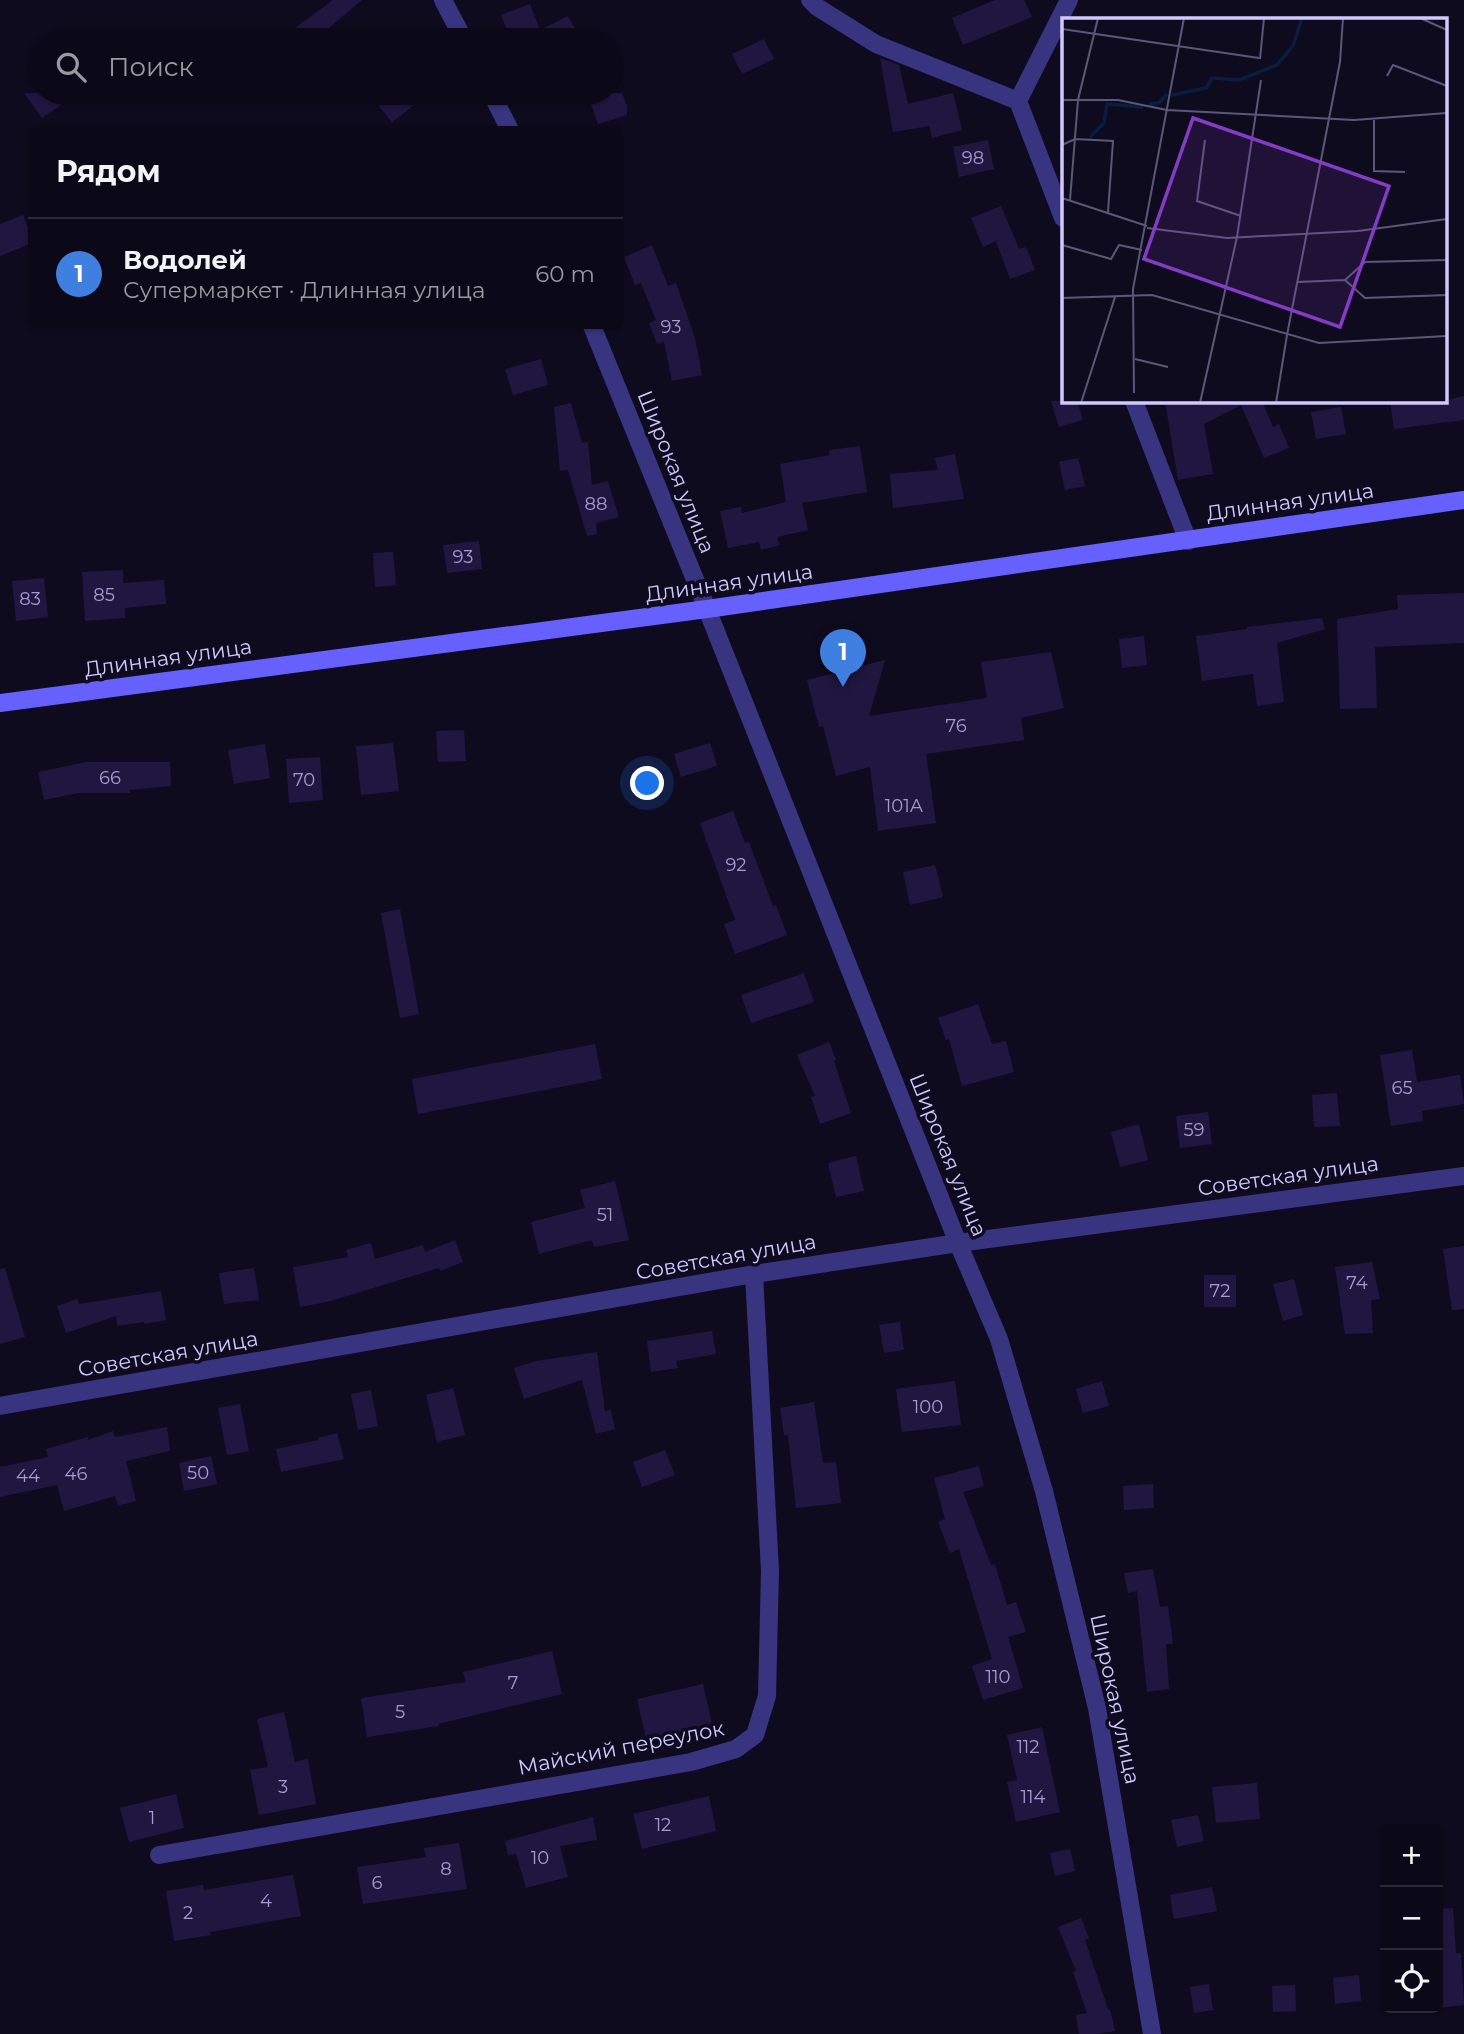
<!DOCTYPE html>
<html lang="ru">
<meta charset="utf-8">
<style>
body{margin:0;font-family:Montserrat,sans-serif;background:#191624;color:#f1f3f6}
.controls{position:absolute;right:21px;bottom:21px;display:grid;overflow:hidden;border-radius:10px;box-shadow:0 2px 5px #0004}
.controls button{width:63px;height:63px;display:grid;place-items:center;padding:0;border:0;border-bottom:2px solid #2b2936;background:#0b0817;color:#f1f3f6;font:35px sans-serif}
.you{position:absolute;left:648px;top:784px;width:24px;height:24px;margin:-18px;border:5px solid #fff;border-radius:50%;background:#1a73e8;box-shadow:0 0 0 10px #1a73e833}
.badge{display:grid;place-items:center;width:46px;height:46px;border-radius:50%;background:#2563eb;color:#fff;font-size:23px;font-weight:700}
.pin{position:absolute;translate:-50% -58px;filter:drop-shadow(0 2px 4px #0008)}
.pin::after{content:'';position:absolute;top:37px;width:24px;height:21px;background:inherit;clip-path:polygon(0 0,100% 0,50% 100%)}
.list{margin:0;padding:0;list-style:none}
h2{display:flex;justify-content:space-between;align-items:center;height:91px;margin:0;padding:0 28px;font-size:30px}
h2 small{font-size:23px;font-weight:400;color:#9a9aa1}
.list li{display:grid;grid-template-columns:46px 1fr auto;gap:21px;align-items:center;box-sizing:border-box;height:112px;padding:0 28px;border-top:2px solid #2b2936}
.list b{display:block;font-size:26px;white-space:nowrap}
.list p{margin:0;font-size:23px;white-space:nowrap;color:#9a9aa1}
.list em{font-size:23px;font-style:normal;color:#9a9aa1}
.icon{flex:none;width:38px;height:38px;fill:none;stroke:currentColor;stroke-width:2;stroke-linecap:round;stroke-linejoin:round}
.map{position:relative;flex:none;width:1464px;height:2034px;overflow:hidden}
.search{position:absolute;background:#0b0817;box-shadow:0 2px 5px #0004;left:28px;top:28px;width:595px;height:77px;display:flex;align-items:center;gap:18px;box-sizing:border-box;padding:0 24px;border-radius:38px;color:#9a9aa1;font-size:26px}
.panel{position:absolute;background:#0b0817;box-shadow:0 2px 5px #0004;left:28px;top:126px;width:595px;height:203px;border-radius:10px}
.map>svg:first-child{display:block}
.building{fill:#201741}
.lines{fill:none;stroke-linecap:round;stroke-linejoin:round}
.minor{stroke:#383480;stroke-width:18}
.secondary{stroke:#6660ff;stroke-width:18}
.labels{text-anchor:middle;stroke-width:7;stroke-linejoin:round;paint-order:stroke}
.number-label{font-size:18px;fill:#a49cd0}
.street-label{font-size:21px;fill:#d0c9ff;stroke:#0f0b1f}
.inset-river{fill:none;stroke:#091d40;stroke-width:3.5}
.inset-road{fill:none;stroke:#5c5779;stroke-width:2}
.view{fill:#843cc5;fill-opacity:0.15;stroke:#843cc5;stroke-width:3.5}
.inset-edge{fill:none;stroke:#d0c9ff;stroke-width:3.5}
</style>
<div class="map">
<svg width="1464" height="2034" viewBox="0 0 1464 2034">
<rect width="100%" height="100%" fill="#0f0b1f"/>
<g class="building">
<path d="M333 0H362L314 40H279Z"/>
<path d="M995 0H1024L1032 17 963 45 952 18Z"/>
<path d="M530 4 540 30 568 16 581 40H511L501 15Z"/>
<path d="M764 39 774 59 742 74 732 54Z"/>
<path d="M880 58 899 65 908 104 953 93 962 130 932 138 929 126 893 132Z"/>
<path d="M24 93H79L42 118Z"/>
<path d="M368 93H430L392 122Z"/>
<path d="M587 93H622L627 106V115L598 124Z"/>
<path d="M988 140 994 169 959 177 953 147Z"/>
<path d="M1001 206 1019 249 1026 247 1035 270 1010 279 996 241 983 247 971 218Z"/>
<path d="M23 215 32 238V243L0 256V224Z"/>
<path d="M652 245 668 286 676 283 695 338 702 375 672 381 664 342 657 344 649 323 656 320 641 283 635 285 624 257Z"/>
<path d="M541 359 548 385 513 395 505 369Z"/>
<path d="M1464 396V420L1394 429 1390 401H1444Z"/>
<path d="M1051 401H1077L1083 420 1059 427Z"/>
<path d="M1165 401H1262L1273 427 1279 424 1289 448 1264 458 1241 405 1204 424 1213 474 1178 480Z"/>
<path d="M571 403 582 443 588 442 592 485 608 481 619 517 596 523 597 534 587 536 568 470 560 471 554 407Z"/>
<path d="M1341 407 1346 434 1316 439 1311 412Z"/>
<path d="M860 446 867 492 802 503 808 530 777 537 780 545 761 550 759 542 728 548 720 511 741 507 742 513 786 502 780 464 830 455 829 450Z"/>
<path d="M955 454 964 499 893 508 890 474 938 470 935 458Z"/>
<path d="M1078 458 1085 486 1065 490 1059 462Z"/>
<path d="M479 541 482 569 447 573 443 545Z"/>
<path d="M393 552 396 585 375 587 373 553Z"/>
<path d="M123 570V583L164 580 166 604 125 608V618L85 621 82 572Z"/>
<path d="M44 578 48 617 16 621 12 581Z"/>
<path d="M1464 593V643L1375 647 1377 708 1340 709 1337 619 1398 609 1397 595Z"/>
<path d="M1322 618 1325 629 1277 643 1284 702 1257 706 1253 674 1202 681 1196 636 1247 629V627Z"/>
<path d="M1144 636 1147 665 1122 668 1119 639Z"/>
<path d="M1051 652 1064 708 1021 718 1024 740 926 754 936 823 878 831 870 767 836 776 823 726 819 727 807 680 885 660 869 716 987 698 981 662Z"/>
<path d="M464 730 466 761 438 762 436 731Z"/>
<path d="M393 743 399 791 361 795 356 746Z"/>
<path d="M710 743 717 766 681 777 674 754Z"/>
<path d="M265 744 270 778 234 784 228 750Z"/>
<path d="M320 757 323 800 289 803 286 759Z"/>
<path d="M87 762H170L171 786 130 790V793H78L44 800 38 772Z"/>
<path d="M733 811 745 843 749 842 773 906 776 905 787 935 735 954 724 924 735 920 700 823Z"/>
<path d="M935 865 943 897 910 905 903 872Z"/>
<path d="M400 909 419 1014 400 1018 381 913Z"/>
<path d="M804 973 814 1002 751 1023 741 995Z"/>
<path d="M978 1004 992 1044 1006 1041 1014 1072 962 1086 949 1039 946 1040 938 1018Z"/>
<path d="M829 1042 836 1060 834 1061 851 1113 820 1124 811 1097 815 1096 797 1055Z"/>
<path d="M595 1044 602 1079 418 1114 412 1079Z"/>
<path d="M1412 1050 1417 1082 1460 1075 1464 1104 1422 1111 1423 1121 1391 1126 1380 1055Z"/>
<path d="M1337 1093 1340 1126 1314 1127 1312 1095Z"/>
<path d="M1208 1112 1212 1144 1180 1148 1176 1116Z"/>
<path d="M1139 1124 1148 1160 1120 1167 1111 1132Z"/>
<path d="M856 1156 864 1191 836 1197 828 1163Z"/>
<path d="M615 1181 629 1240 594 1247 592 1240 539 1254 531 1222 585 1208 580 1190Z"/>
<path d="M455 1240 463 1262 440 1271 439 1268 327 1302 300 1307 293 1267 348 1257 346 1250 371 1243 375 1259 423 1245 425 1252Z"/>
<path d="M1464 1246V1309L1452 1310 1443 1249Z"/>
<path d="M1372 1262 1380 1299 1371 1300 1373 1333 1345 1334 1335 1267Z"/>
<path d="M5 1268 25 1337 0 1344V1269Z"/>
<path d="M254 1268 259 1300 224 1304 219 1273Z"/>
<rect x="1204" y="1275" width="32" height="32"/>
<path d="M1294 1279 1303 1315 1283 1321 1273 1284Z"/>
<path d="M161 1291 166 1320 145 1324 144 1322 117 1326 116 1316 66 1333 57 1306 77 1299 79 1304Z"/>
<path d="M900 1322 904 1350 884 1353 879 1325Z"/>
<path d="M712 1331 716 1354 676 1361 678 1368 651 1372 647 1341Z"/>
<path d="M597 1352 605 1411 611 1410 615 1429 596 1434 582 1380 524 1399 514 1368 536 1361Z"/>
<path d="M955 1381 961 1425 902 1432 896 1389Z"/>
<path d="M1102 1381 1109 1406 1083 1413 1076 1389Z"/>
<path d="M453 1388 465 1435 437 1442 426 1395Z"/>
<path d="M371 1390 378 1426 358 1430 351 1394Z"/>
<path d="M814 1402 823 1463 836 1462 841 1503 796 1508 788 1435H784L780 1408Z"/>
<path d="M240 1404 249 1451 227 1455 218 1408Z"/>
<path d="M167 1427 170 1451 126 1461 136 1501 118 1506 115 1496 64 1511 57 1485 0 1497V1467L48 1457 46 1449 88 1437V1440L113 1431 115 1437Z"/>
<path d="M337 1433 344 1459 281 1472 276 1449 318 1440V1438Z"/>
<path d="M665 1450 675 1475 642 1487 633 1462Z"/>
<path d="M211 1456 217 1484 184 1491 179 1463Z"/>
<path d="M979 1466 984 1486 963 1492 991 1565 995 1564 1007 1605 1016 1602 1026 1632 1008 1637 1023 1688 983 1700 972 1666 992 1659 959 1549 950 1553 938 1522 945 1519 934 1478Z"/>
<path d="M1153 1484 1154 1508 1124 1510 1123 1486Z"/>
<path d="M1153 1569 1160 1607 1168 1606 1173 1644H1166L1169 1689 1147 1692 1137 1591 1128 1593 1124 1573Z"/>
<path d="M552 1651 562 1694 438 1724 439 1726 367 1737 361 1698 466 1682 463 1672Z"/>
<path d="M703 1684 712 1724 646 1739 637 1699Z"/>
<path d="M284 1712 295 1762 308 1759 316 1804 259 1815 250 1770 268 1767 257 1719Z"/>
<path d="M1042 1727 1060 1812 1016 1822 1007 1782 1017 1780 1007 1735Z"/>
<path d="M1257 1783 1260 1819 1216 1823 1212 1787Z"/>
<path d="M176 1794 184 1828 129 1842 120 1808Z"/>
<path d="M709 1796 716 1831 642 1849 633 1814Z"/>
<path d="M1198 1815 1204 1841 1177 1847 1171 1820Z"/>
<path d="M593 1817 597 1840 560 1846 568 1877 526 1888 516 1854 508 1855 505 1841Z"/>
<path d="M459 1843 467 1889 363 1904 357 1867 426 1857 424 1848Z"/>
<path d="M1070 1849 1075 1871 1055 1876 1050 1853Z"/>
<path d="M293 1875 301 1916 210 1932 211 1935 174 1941 166 1891 203 1885 204 1890Z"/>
<path d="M1212 1887 1217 1911 1174 1919 1170 1895Z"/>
<path d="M1453 1908 1456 1953H1461L1464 2005 1438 2008V1909Z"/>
<path d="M1081 1918 1089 1938 1085 1940 1108 2009H1110L1115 2031 1098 2034H1079L1076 2015 1087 2013 1073 1972 1076 1971 1058 1927Z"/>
<path d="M1359 1975 1361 2001 1335 2004 1333 1978Z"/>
<path d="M1209 1984 1213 2010 1194 2013 1190 1987Z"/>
<path d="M1295 1985 1296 2011 1273 2012 1272 1986Z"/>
</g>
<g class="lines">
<g class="minor">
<path d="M443 0 464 40"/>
<path d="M810 0 817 7 876 44 1018 101 1063 218"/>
<path d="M491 93 510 130"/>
<path d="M1018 101 1069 0"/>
<path d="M592 326 707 609 958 1243 999 1339 1044 1491 1097 1708 1152 2034"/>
<path d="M1134 401 1188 541"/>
<path d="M0 1406 754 1274 958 1243 1464 1176"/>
<path d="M159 1855 691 1762 736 1749 755 1735 767 1696 770 1571 754 1274"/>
</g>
<path class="secondary" d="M0 703 707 609 1464 500"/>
</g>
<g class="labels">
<g class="number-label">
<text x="973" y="164">98</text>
<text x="671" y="333">93</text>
<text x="596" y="510">88</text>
<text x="463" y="563">93</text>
<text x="104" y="601">85</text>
<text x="30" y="605">83</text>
<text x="956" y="732">76</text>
<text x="110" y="784">66</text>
<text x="304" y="786">70</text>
<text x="904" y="812">101А</text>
<text x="736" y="871">92</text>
<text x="1402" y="1094">65</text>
<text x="1194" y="1136">59</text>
<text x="605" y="1221">51</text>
<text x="1357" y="1289">74</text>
<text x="1220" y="1297">72</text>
<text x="928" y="1413">100</text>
<text x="198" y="1479">50</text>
<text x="76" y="1480">46</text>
<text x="28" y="1482">44</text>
<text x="998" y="1683">110</text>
<text x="513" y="1689">7</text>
<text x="400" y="1718">5</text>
<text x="1028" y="1753">112</text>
<text x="283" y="1793">3</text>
<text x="1033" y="1803">114</text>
<text x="152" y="1824">1</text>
<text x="663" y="1831">12</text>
<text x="540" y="1864">10</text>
<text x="446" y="1875">8</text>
<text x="377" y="1889">6</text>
<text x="266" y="1907">4</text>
<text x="188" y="1919">2</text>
</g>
<g class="street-label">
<text transform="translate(676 472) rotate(68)" y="7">Широкая улица</text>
<text transform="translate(1290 502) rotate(-8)" y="7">Длинная улица</text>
<text transform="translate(729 583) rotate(-8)" y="7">Длинная улица</text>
<text transform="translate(168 658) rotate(-8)" y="7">Длинная улица</text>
<text transform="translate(948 1155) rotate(68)" y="7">Широкая улица</text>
<text transform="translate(1288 1176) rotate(-8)" y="7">Советская улица</text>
<text transform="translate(726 1257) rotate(-10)" y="7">Советская улица</text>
<text transform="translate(168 1354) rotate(-10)" y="7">Советская улица</text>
<text transform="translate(1115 1699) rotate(78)" y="7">Широкая улица</text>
<text transform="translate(621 1748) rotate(-11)" y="7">Майский переулок</text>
</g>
</g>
<g transform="translate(1062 18)">
<rect width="385" height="385" fill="#0f0b1f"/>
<path class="inset-river" d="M110 77 144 70 150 60 177 62 215 47 231 28 240 0M87 86 97 85 105 76M28 119 42 105 45 86 81 89"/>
<path class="inset-road" d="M358 0 385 12M0 11 197 40M198 41 202 0M325 58 331 47 385 68M0 82H56L105 92 292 102 385 95M312 102V153L343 154M143 122 135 183 179 198M0 127 13 121 51 123 46 194M0 180 85 208M8 182 16 82 36 0M85 210 165 220 296 213 385 201M0 227 49 241 57 227 80 232M283 262 303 280 385 277M236 264 283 262 303 244 385 242M0 280 90 277 257 325 385 318M225 317 278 44 281 0M73 341 106 349M72 375 71 271 122 0M19 385 53 279M138 385 175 219 199 62M214 385 225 317"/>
<path class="view" d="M131 100 327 168 278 309 82 241Z"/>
<rect width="385" height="385" class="inset-edge"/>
</g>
</svg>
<div class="controls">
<button>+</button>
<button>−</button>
<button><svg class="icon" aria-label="locate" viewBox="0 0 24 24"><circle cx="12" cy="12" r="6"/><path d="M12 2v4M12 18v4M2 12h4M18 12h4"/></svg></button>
</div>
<div class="you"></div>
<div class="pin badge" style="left:843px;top:687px;background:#3f7fe0">1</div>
<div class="search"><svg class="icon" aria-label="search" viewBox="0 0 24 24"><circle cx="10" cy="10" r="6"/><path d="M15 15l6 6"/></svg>Поиск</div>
<section class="panel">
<h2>Рядом<small></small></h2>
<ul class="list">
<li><span class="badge" style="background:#3f7fe0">1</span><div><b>Водолей</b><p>Супермаркет · Длинная улица</p></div><em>60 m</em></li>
</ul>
</section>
</div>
